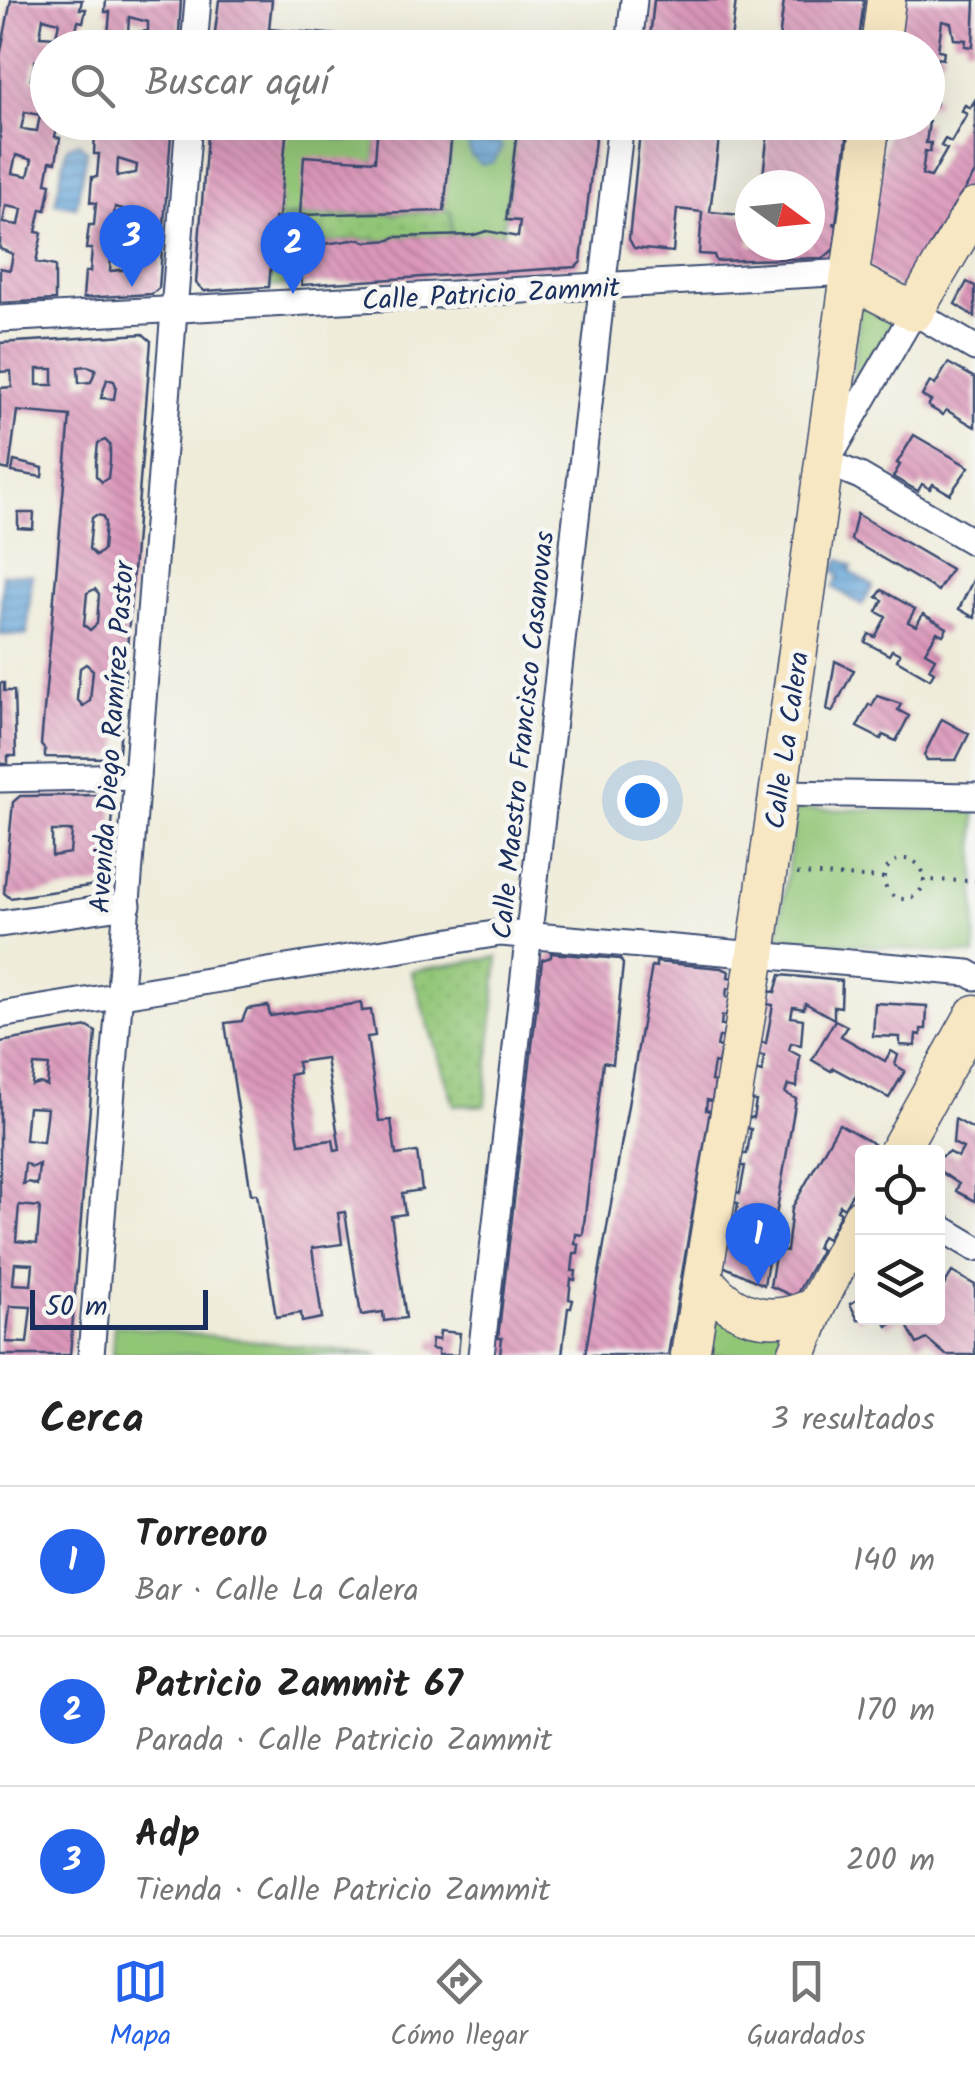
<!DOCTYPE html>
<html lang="es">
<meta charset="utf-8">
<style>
body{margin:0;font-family:Kalam,sans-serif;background:#f6f6f6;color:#222}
.controls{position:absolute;right:30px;bottom:30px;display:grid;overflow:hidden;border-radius:10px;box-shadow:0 10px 40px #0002}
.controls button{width:90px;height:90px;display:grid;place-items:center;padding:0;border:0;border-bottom:2px solid #e0e0e0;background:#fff;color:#222;font:50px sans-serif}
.compass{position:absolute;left:735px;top:170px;width:90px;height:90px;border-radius:50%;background:#fff;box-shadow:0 10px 40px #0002;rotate:105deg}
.scale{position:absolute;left:30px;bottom:25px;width:178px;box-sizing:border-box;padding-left:10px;border:5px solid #1b2f5e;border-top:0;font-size:28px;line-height:35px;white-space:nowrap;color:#1b2f5e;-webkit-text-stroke:8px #f6f6f2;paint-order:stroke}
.you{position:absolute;left:642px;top:800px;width:35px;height:35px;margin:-25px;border:8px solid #fff;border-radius:50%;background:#1a73e8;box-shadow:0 0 0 15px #1a73e833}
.badge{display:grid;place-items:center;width:65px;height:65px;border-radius:50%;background:#2563eb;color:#fff;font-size:32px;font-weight:700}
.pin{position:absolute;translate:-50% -82px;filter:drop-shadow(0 2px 5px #0008)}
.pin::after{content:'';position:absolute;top:52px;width:35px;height:30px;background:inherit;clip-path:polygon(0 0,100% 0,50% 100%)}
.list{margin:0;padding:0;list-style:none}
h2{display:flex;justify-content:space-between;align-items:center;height:130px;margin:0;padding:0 40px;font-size:42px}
h2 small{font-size:32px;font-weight:400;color:#767676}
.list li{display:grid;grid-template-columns:65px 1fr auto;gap:30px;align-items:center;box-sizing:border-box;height:150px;padding:0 40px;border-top:2px solid #e0e0e0}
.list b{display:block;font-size:38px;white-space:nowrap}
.list p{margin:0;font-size:32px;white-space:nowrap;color:#767676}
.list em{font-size:32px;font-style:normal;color:#767676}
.icon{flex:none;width:55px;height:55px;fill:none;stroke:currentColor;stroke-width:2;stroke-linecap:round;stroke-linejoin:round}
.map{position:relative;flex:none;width:975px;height:1355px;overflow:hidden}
.search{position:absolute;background:#fff;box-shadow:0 10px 40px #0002;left:30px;right:30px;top:30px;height:110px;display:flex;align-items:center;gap:25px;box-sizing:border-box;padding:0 35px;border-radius:55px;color:#767676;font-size:38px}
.sheet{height:580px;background:#fff}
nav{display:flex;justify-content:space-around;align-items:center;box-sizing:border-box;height:140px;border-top:2px solid #e0e0e0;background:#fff;font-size:28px;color:#767676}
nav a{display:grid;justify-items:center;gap:5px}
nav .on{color:#2563eb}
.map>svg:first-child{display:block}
.park{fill:#92c677;stroke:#567a6a;stroke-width:2.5}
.garden{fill:url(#garden-dots);stroke:#567a6a;stroke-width:2.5}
.water{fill:url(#water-rules);stroke:#426b9c;stroke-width:2.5}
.building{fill:url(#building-back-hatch);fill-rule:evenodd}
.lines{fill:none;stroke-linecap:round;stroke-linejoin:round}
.street-casing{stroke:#3b4b71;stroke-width:29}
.secondary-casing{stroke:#3b4b71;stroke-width:41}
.path{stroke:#3b4b71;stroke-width:4;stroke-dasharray:2.5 8;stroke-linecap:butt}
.street{stroke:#fff;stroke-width:25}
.secondary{stroke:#f8e7c3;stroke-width:38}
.labels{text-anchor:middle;stroke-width:9;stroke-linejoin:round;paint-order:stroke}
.street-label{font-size:28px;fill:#1b2f5e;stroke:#f6f6f2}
</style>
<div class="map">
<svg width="975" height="1355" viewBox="0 0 975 1355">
<defs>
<pattern id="garden-dots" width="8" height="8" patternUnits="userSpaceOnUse" patternTransform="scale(2.5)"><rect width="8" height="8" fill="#92c677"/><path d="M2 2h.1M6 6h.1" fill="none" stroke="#7daa69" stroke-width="1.8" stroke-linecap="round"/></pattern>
<pattern id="water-rules" width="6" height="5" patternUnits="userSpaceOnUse" patternTransform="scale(2.5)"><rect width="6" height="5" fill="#68a7da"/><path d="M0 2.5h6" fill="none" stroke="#5588b4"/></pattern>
<pattern id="building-back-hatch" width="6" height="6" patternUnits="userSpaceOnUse" patternTransform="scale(2.5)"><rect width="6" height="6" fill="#dc97ba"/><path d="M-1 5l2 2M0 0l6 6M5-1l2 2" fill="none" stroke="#b27c9a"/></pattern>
</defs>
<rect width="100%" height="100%" fill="#f6f6f2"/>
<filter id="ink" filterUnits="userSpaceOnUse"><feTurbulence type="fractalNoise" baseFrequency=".01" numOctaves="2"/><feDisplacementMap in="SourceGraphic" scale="20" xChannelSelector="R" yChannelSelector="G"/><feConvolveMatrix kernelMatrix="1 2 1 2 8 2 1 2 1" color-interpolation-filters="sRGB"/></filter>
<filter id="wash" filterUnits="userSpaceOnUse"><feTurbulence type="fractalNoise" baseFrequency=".0048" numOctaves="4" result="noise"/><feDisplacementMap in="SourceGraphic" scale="40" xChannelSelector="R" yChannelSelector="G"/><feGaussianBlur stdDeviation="2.25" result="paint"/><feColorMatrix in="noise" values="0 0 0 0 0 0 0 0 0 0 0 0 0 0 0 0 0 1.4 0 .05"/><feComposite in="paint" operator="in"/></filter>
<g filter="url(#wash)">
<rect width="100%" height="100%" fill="#efecda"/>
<g class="park">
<path d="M285 123H378L375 161 300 215 279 218Z"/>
<path d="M453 123H518L503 233C483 233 471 235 451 236V212L444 211Z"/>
<path d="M860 302 896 320 851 397Z"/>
<path d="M796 809 975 811V955L778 938Z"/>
<path d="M710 1306 790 1329 780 1355H701Z"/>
<path d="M114 1325 380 1355H112Z"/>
</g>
<g class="garden">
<path d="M451 211V236L396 237C384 244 371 238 359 239 345 240 328 245 313 242L296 274H301L302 285 269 287 275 218Z"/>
<path d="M498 957 485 1106 454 1105 411 971Z"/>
</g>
<g class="water">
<path d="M319 123 364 122 365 123 360 137 345 140 324 134Z"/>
<path d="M467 123H505L495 132 502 148 493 162 481 164 471 156 468 144 474 134 467 129Z"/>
<path d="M78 142 87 151 76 207 55 203 67 147Z"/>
<path d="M840 559 852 566 850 572 873 586 862 605 833 587 840 575 833 571Z"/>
<path d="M3 574 32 575 27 635H0Z"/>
</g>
<g id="blocks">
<g class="building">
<path d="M11 0H82L80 9H86L83 22 78 21 73 44 84 48H48V66L35 61 31 79 48 82V122H58L55 137 60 138 56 162 50 161 46 183 51 184 46 210 41 209 36 232 42 233 36 262 55 266V300L0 303V268L10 270 13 254 0 249V56ZM43 18 59 22 56 37 40 36ZM25 112 40 115 37 131 21 129ZM16 155 32 160 28 176 12 173ZM6 206 22 209 19 225 3 223Z"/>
<path d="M106 0H181L178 48H102L103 35H108L110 12H105ZM129 17 148 22V31L128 33Z"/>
<path d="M219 0H272L269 29 454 45V48H312L291 36 290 48H213Z"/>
<path d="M654 0H736L730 48H649Z"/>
<path d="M784 0H864L858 48H778Z"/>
<path d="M903 0H975L973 47 965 46 966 40 954 39 951 23 942 21 938 50 944 51 943 59 937 58 932 96 937 97 936 105 931 104 930 114 928 48H897Z"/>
<path d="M975 100V173L934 239 914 285 899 289 872 270 867 260 888 122H929L926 143H931L930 152 925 151 922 175 931 177 947 149 941 146 945 139 951 142 967 114 961 111 965 105 970 108Z"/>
<path d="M102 122H121V129L131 130 140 126V122H172L159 288 152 294 83 298 85 272H90L92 249H86L89 225H94L96 203 90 202 92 177H97L99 154H94L95 130H101ZM118 159 137 165 136 173 117 176ZM115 207 134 212 133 222 113 224ZM111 254 130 259 129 269 110 271Z"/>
<path d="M208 122 287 124 279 218H275L269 287 204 291 196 283Z"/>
<path d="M378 122H453L444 211 300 215 304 156 375 161Z"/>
<path d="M518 122H597L581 262 576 267 302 285 301 274H296L295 246 312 242 324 244 360 239 366 242 390 240 395 237 474 235 487 231 518 237 520 221 506 220Z"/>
<path d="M641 122H721L710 212 750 216V245H810V185H762L769 122H849L836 224 833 223 837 226 834 249 824 258 716 261 714 255 699 254 702 212 677 209 673 252 634 248 629 239Z"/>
<path d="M967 282 975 286V317L955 304Z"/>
<path d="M143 334 151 341 119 751 110 758 45 757V750L41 745 70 416 17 411 9 470 0 468V388L12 387 11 371 0 372V343ZM87 366 96 369 91 382 79 383 78 367ZM37 369H53V385H37ZM107 379 114 381 116 386 114 399 101 398ZM105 440 110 445V461L108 478 102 482 96 476V461L98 443ZM96 515 102 516 105 522 103 550 96 556 89 549 92 518ZM95 589 99 594 97 624 90 630 84 625 87 593ZM86 664 93 670 90 701 83 706 77 699 80 668Z"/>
<path d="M948 363 975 378V427L946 410 943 415 928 406 931 401 922 396 930 382 935 385Z"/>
<path d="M914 435 969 467 950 494 933 484 930 489 922 484 918 491 893 477 900 465 897 463Z"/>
<path d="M14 461 43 468 42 477 12 472Z"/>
<path d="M18 513H34L33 529 18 528Z"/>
<path d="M857 514 951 569 938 591 851 540Z"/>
<path d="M975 576V618L959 609Z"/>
<path d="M882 590 915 609 908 622 916 626 923 614 947 628 943 635 937 632 925 652 935 658 929 669 934 672 930 679 897 660 900 654 892 650 889 655 865 642 869 634 875 637 886 617 877 612 883 600 877 597Z"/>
<path d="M835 661 854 670 832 712 827 710Z"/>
<path d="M0 683H4V691H14L16 756H8V764H0Z"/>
<path d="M877 696 901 704 898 710 909 716 896 741 883 735 881 739 857 727 869 704 872 706Z"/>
<path d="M942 719 969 734 956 760H927L924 755Z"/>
<path d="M109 795 114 800 108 877 102 884 10 898 4 893 13 802 20 796ZM52 831H72L70 853 52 856Z"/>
<path d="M551 953 620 959 623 964 613 1064 603 1062 584 1224 583 1235 576 1234 575 1244 579 1245 578 1253H574L572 1271H576L575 1280 571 1279 569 1299 573 1300 571 1308H568L562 1355H500L502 1338H498L542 960 551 957Z"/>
<path d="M656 962 721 968 729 971 728 977 733 978 731 989 727 988 726 997 730 998 726 1016H722L721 1025H725L723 1037H719L717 1046 721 1047 718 1064 714 1063 711 1081 715 1082 712 1101 707 1100 706 1110 710 1111 668 1355H585L652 966 656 967Z"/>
<path d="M780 975 842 981 841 1007 834 1006V1019L805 1003 804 1009 793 1007 791 1017 803 1019 801 1045 791 1043 789 1050 800 1056 798 1073 797 1087 788 1085 785 1093 796 1099 764 1285 723 1266 730 1218 736 1216 738 1203 733 1202 734 1191 740 1193 745 1166H739L741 1154H747L751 1129 745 1128 747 1117 753 1118 756 1101 750 1100 755 1070 762 1072 763 1067 764 1056 757 1055 759 1042 766 1043 773 1005 766 1004 768 991 775 992Z"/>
<path d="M361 1003 362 1011 371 1010 375 1036 367 1037 379 1121 391 1120 396 1155 417 1152 422 1190 402 1193 405 1214 391 1216 406 1318 384 1321 383 1312 361 1315 345 1212 338 1213 342 1244 312 1248 322 1318 302 1322 301 1313 276 1317 257 1194H251L225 1023 242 1021 247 1009 268 1006 270 1016ZM326 1058 340 1150 335 1151 333 1140 299 1144 289 1075 299 1073 297 1062Z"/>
<path d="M875 1003 927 1006 926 1029H921V1035L916 1034 915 1046 900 1045V1037L873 1036Z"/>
<path d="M835 1020 847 1026 841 1036 885 1061 891 1051 898 1055 895 1065 905 1071 889 1098 833 1068 831 1071 812 1060Z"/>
<path d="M88 1027 96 1032 70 1355H0V1042ZM34 1065 49 1066 47 1086 40 1083 32 1085ZM28 1107 47 1108 43 1142 25 1140ZM25 1163 32 1167 39 1164 37 1185 29 1182 23 1184ZM19 1205 40 1207 37 1243 16 1241ZM15 1263 33 1264 31 1285 13 1284ZM10 1306 31 1307 27 1343 6 1342Z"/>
<path d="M955 1119 975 1130V1201L956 1191 959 1184 938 1170V1159L948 1152 958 1157 963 1148 953 1143Z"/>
<path d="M839 1124 874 1144 871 1152H862V1175L858 1172 854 1179 859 1181 844 1208 840 1205 837 1211 841 1213 827 1239 822 1236 820 1240 817 1248 821 1250 795 1297 770 1286 776 1250 787 1251 792 1208Z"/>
<path d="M952 1272 975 1285V1355H946L927 1339 917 1344 903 1318 887 1326 882 1318H938V1295Z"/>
<path d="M862 1297V1318L858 1320 850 1304Z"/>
<path d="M440 1331 460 1333 458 1355H438V1350L431 1349 432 1339 439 1340Z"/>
</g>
</g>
</g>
<g filter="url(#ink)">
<use href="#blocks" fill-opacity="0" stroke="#3b4b71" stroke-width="2.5"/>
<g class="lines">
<g class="street-casing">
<g id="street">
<path d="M194 48 198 0"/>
<path d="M629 48 634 0"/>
<path d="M0 319 832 273 851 279"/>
<path d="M829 458 914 312 975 348"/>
<path d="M823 467 840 468 860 476 975 543"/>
<path d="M0 779 137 776"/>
<path d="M779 793 975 796"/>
<path d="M0 924 128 905"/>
<path d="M0 1015 500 933 968 973 975 977"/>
<path d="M938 1226 975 1248"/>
<path d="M91 1355 189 122"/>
<path d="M481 1355 621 122"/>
</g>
</g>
<g class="secondary-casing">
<g id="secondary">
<path d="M880 48 886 0"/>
<path d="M851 279 914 312 975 208"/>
<path d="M898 1152 975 1014"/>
<path d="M703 1278C732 1318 772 1328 816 1306"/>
<path d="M690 1355 756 955 871 122"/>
<path d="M797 1355 816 1306 862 1217"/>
</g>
</g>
<g class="path">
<circle cx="904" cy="879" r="20"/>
<path d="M797 874 887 878"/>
<path d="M922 880 975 881"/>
</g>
<use href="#street" class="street"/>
<use href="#secondary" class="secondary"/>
</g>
</g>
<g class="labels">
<g class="street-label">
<text transform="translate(491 293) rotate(-3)" y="10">Calle Patricio Zammit</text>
<text transform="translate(522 735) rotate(-84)" y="10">Calle Maestro Francisco Casanovas</text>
<text transform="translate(111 737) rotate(-86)" y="10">Avenida Diego Ramírez Pastor</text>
<text transform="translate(786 740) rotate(-82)" y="10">Calle La Calera</text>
</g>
</g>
</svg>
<div class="controls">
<button><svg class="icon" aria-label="locate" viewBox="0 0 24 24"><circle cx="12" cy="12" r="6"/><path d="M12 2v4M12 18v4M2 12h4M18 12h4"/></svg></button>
<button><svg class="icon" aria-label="layers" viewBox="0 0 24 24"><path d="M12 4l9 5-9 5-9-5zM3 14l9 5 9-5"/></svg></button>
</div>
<svg class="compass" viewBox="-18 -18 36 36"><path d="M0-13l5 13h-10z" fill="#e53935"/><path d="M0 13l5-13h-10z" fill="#767676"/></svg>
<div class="scale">50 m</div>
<div class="you"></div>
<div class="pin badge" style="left:758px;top:1285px">1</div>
<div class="pin badge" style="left:293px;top:294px">2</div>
<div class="pin badge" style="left:132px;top:287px">3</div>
<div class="search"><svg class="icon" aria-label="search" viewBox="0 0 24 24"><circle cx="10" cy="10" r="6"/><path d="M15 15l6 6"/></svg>Buscar aquí</div>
</div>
<section class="sheet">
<h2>Cerca<small>3 resultados</small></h2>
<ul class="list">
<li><span class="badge">1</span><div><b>Torreoro</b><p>Bar · Calle La Calera</p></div><em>140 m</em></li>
<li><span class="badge">2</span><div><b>Patricio Zammit 67</b><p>Parada · Calle Patricio Zammit</p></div><em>170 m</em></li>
<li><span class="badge">3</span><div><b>Adp</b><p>Tienda · Calle Patricio Zammit</p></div><em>200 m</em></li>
</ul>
</section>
<nav>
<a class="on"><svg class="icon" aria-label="map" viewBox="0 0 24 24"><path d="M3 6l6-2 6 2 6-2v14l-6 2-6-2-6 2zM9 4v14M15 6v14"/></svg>Mapa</a>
<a><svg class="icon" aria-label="directions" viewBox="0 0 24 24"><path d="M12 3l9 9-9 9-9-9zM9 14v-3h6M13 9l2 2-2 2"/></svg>Cómo llegar</a>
<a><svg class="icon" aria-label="saved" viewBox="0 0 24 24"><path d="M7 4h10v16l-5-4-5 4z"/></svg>Guardados</a>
</nav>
